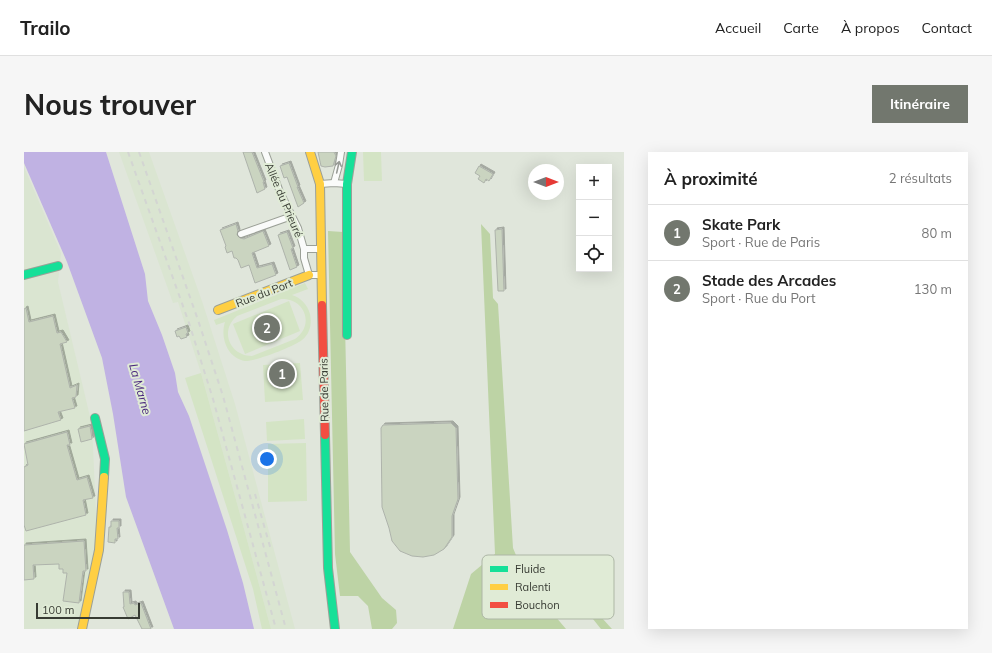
<!DOCTYPE html>
<html lang="fr">
<meta charset="utf-8">
<style>
body{margin:0;font-family:Mulish,sans-serif;background:#f6f6f6;color:#222}
.controls{position:absolute;right:12px;top:12px;display:grid;overflow:hidden;border-radius:0px;box-shadow:0 4px 16px #0002}
.controls button{width:36px;height:36px;display:grid;place-items:center;padding:0;border:0;border-bottom:1px solid #e0e0e0;background:#fff;color:#222;font:20px sans-serif}
.compass{position:absolute;left:504px;top:12px;width:36px;height:36px;border-radius:50%;background:#fff;box-shadow:0 4px 16px #0002;rotate:90deg}
.scale{position:absolute;left:12px;bottom:10px;width:104px;box-sizing:border-box;padding-left:4px;border:2px solid #373b33;border-top:0;font-size:11px;line-height:14px;white-space:nowrap;color:#373b33;-webkit-text-stroke:3px #e0ebd6;paint-order:stroke}
.you{position:absolute;left:243px;top:307px;width:14px;height:14px;margin:-10px;border:3px solid #fff;border-radius:50%;background:#1a73e8;box-shadow:0 0 0 6px #1a73e833}
.badge{display:grid;place-items:center;width:26px;height:26px;border-radius:50%;background:#72776e;color:#fff;font-size:13px;font-weight:700}
.pin{position:absolute;translate:-50% -50%;border:2px solid #fff;box-shadow:0 1px 4px #0006}
.list{margin:0;padding:0;list-style:none}
h2{display:flex;justify-content:space-between;align-items:center;height:52px;margin:0;padding:0 16px;font-size:17px}
h2 small{font-size:13px;font-weight:400;color:#767676}
.list li{display:grid;grid-template-columns:26px 1fr auto;gap:12px;align-items:center;box-sizing:border-box;height:56px;padding:0 16px;border-top:1px solid #e0e0e0}
.list b{display:block;font-size:15px;white-space:nowrap}
.list p{margin:0;font-size:13px;white-space:nowrap;color:#767676}
.list em{font-size:13px;font-style:normal;color:#767676}
.icon{flex:none;width:22px;height:22px;fill:none;stroke:currentColor;stroke-width:2;stroke-linecap:round;stroke-linejoin:round}
.map{position:relative;flex:none;width:600px;height:477px;overflow:hidden;border-radius:0px}
header{display:flex;align-items:center;gap:24px;box-sizing:border-box;height:56px;padding:0 20px;background:#fff;border-bottom:1px solid #e0e0e0}
header strong{font-size:19px}
nav{display:flex;gap:22px;margin-inline-start:auto;font-size:14px}
.intro{display:flex;align-items:center;justify-content:space-between;box-sizing:border-box;height:96px;padding:0 24px}
h1{margin:0;font-size:28px}
.button{padding:10px 18px;border-radius:0px;background:#72776e;color:#fff;font-size:14px;font-weight:700}
main{display:flex;gap:24px;padding:0 24px}
aside{flex:1;background:#fff;border-radius:0px;box-shadow:0 4px 16px #0002}
.map>svg:first-child{display:block}
.built{fill:#dae5d1}
.green{fill:#d4e4c5;fill-rule:evenodd}
.forest{fill:#bdd3a5}
.water{fill:#c0b2e3}
.building{fill:#cad4c0;stroke:#aeb3ab;filter:url(#shadow)}
.lines{fill:none;stroke-linecap:round;stroke-linejoin:round}
.street-casing{stroke:#9ba097;stroke-width:8}
.fast-casing{stroke:#9ba097;stroke-width:10}
.slow-casing{stroke:#9ba097;stroke-width:10}
.jam-casing{stroke:#9ba097;stroke-width:10}
.street{stroke:#fafbfa;stroke-width:6}
.fast{stroke:#16e098;stroke-width:8}
.slow{stroke:#ffcf43;stroke-width:8}
.jam{stroke:#f24e42;stroke-width:8}
.rail{stroke:#d3d5d2;stroke-width:2;stroke-dasharray:5 5;stroke-linecap:butt}
.oneway{stroke:#989b96}
.labels{text-anchor:middle;stroke-width:4;stroke-linejoin:round;paint-order:stroke}
.street-label{font-size:11px;fill:#373b33;stroke:#e0ebd6}
.water-label{font-size:12px;font-style:italic;fill:#4a287d;stroke:#e0ebd6}
.key{fill:#e0ebd6;stroke:#adb6a5;stroke-width:1}
.key-label{font-size:11px;fill:#373b33}
</style>
<header>
<strong>Trailo</strong>
<nav><a>Accueil</a><a>Carte</a><a>À propos</a><a>Contact</a></nav>
</header>
<div class="intro"><h1>Nous trouver</h1><a class="button">Itinéraire</a></div>
<main>
<div class="map">
<svg width="600" height="477" viewBox="0 0 600 477">
<defs>
<filter id="shadow"><feDropShadow dx="2" dy="-2" stdDeviation="0" flood-color="#0004"/></filter>
</defs>
<rect width="100%" height="100%" fill="#e0e6db"/>
<g class="built">
<path d="M95 0H125L179 152 211 252 271 477H247L219 373 177 221 154 150 149 151Z"/>
<path d="M0 15 37 101 34 130 68 273 73 383 55 476 0 477Z"/>
</g>
<g class="green">
<path d="M339 0H357L358 29H340Z"/>
<path d="M281 131 284 137 268 143C277 146 283 152 286 162 288 172 286 182 278 188 271 194 230 210 221 209 203 206 196 185 201 170L192 173 190 168ZM257 147C281 146 291 173 271 187L228 204C206 204 195 179 213 164Z"/>
<path d="M265 149 276 179 221 202 209 172Z"/>
<path d="M276 211 279 248 241 250 239 213Z"/>
<path d="M177 221 219 373 247 477H238L229 437 161 226Z"/>
<path d="M280 267 281 287 243 289 242 270Z"/>
<path d="M282 291 283 349 244 350V292Z"/>
</g>
<g class="forest">
<path d="M457 72 466 82 469 146 474 152 489 396 504 432 542 477H429L447 422 471 402Z"/>
<path d="M304 79 319 80 326 400 358 446 372 458 373 471 368 477H348L344 454 334 444H316L311 402Z"/>
<path d="M556 442 588 477H577L552 446Z"/>
</g>
<path class="water" d="M0 0H82L121 122 124 149 138 183 151 221 154 240 165 264 203 378 219 431 230 477H150L102 345 89 262 78 206 43 110 0 11Z"/>
<g class="building">
<path d="M219 0H228L240 30H239L241 37 233 41Z"/>
<path d="M294 0H310L312 4 309 14 301 15 297 14Z"/>
<path d="M265 11 274 35H273L280 51 274 55 263 25 260 26 256 14Z"/>
<path d="M455 14 469 22 465 29 462 27 460 31 454 27 456 24 451 21Z"/>
<path d="M212 72 214 79 213 83 216 86 220 87 239 79 245 94 228 101 233 116 248 112 252 123 231 131 225 113 217 116 214 108 212 106H210L208 99 203 101 201 95 202 94 196 78Z"/>
<path d="M478 77 480 139H474L471 78Z"/>
<path d="M263 80 269 96 267 97 273 115 266 118 254 83Z"/>
<path d="M2 156 5 170 29 164 33 181 37 180 43 190 36 192 46 236 53 233 52 245 48 246 51 256 34 260 37 268 0 279V157Z"/>
<path d="M162 175 164 181 162 182 163 185 157 187 155 184 153 185 151 179Z"/>
<path d="M427 271 432 276 434 347 428 364V385L420 397 410 403 399 405 388 404 376 399 368 389 365 376 358 355 357 276 359 273Z"/>
<path d="M66 274 68 287 57 290 54 277Z"/>
<path d="M43 280 46 293H43L53 328 63 325 69 346 59 348 62 363 2 379 0 373V315L4 313 0 292Z"/>
<path d="M87 369H95V376H93L94 387H91V391L84 390 85 375H87Z"/>
<path d="M60 389 62 419H59L55 451 39 449 43 421H39V417H35V412L9 413 10 427 0 428V393Z"/>
<path d="M99 440H105L106 452 110 451 111 453 117 451 127 477H118L111 463 104 467 99 455H100Z"/>
</g>
<g class="lines">
<g class="street-casing">
<g id="street">
<path d="M241 0 256 40 274 76 280 97V106L285 123H297"/>
<path d="M310 31 315 13 317 0"/>
<path d="M296 32 310 31 323 32"/>
<path d="M217 82 268 64"/>
<path d="M280 97H297"/>
</g>
</g>
<g class="fast-casing">
<g id="fast">
<path d="M0 123 34 114"/>
<path d="M323 183V32L328 0"/>
<path d="M71 266 81 307 80 325"/>
<path d="M301 283 304 416 311 477"/>
</g>
</g>
<g class="slow-casing">
<g id="slow">
<path d="M286 0 296 32 298 153"/>
<path d="M194 158 285 123"/>
<path d="M58 477 75 398 80 325"/>
</g>
</g>
<g class="jam-casing">
<path id="jam" d="M298 153 301 283"/>
</g>
<use href="#street" class="street"/>
<use href="#fast" class="fast"/>
<use href="#slow" class="slow"/>
<use href="#jam" class="jam"/>
<g class="rail">
<path d="M104 0 165 171 189 247 252 477"/>
<path d="M115 0 174 168 199 244 262 477"/>
<path d="M231 342 247 398"/>
</g>
</g>
<defs><path id="oneway-shaft" d="M-6 0H5M1.5-3L5.5 0L1.5 3" fill="none" stroke-width="1.6" stroke-linecap="round" stroke-linejoin="round"/></defs>
<use class="oneway" href="#oneway-shaft" transform="translate(314 15) rotate(-77)"/>
<g class="labels">
<g class="street-label">
<text transform="translate(260 48) rotate(67)" y="4">Allée du Prieuré</text>
<text transform="translate(240 141) rotate(-21)" y="4">Rue du Port</text>
<text transform="translate(300 238) rotate(-91)" y="4">Rue de Paris</text>
</g>
<g class="water-label">
<text transform="translate(116 237) rotate(74)" y="4">La Marne</text>
</g>
</g>
<rect x="458" y="403" width="132" height="64" rx="6" class="key"/>
<rect x="466" y="414" width="18" height="6" fill="#16e098"/>
<rect x="466" y="432" width="18" height="6" fill="#ffcf43"/>
<rect x="466" y="450" width="18" height="6" fill="#f24e42"/>
<g class="key-label">
<text x="491" y="421">Fluide</text>
<text x="491" y="439">Ralenti</text>
<text x="491" y="457">Bouchon</text>
</g>
</svg>
<div class="controls">
<button>+</button>
<button>−</button>
<button><svg class="icon" aria-label="locate" viewBox="0 0 24 24"><circle cx="12" cy="12" r="6"/><path d="M12 2v4M12 18v4M2 12h4M18 12h4"/></svg></button>
</div>
<svg class="compass" viewBox="-18 -18 36 36"><path d="M0-13l5 13h-10z" fill="#e53935"/><path d="M0 13l5-13h-10z" fill="#767676"/></svg>
<div class="scale">100 m</div>
<div class="you"></div>
<div class="pin badge" style="left:258px;top:222px">1</div>
<div class="pin badge" style="left:243px;top:176px">2</div>
</div>
<aside>
<h2>À proximité<small>2 résultats</small></h2>
<ul class="list">
<li><span class="badge">1</span><div><b>Skate Park</b><p>Sport · Rue de Paris</p></div><em>80 m</em></li>
<li><span class="badge">2</span><div><b>Stade des Arcades</b><p>Sport · Rue du Port</p></div><em>130 m</em></li>
</ul>
</aside>
</main>
